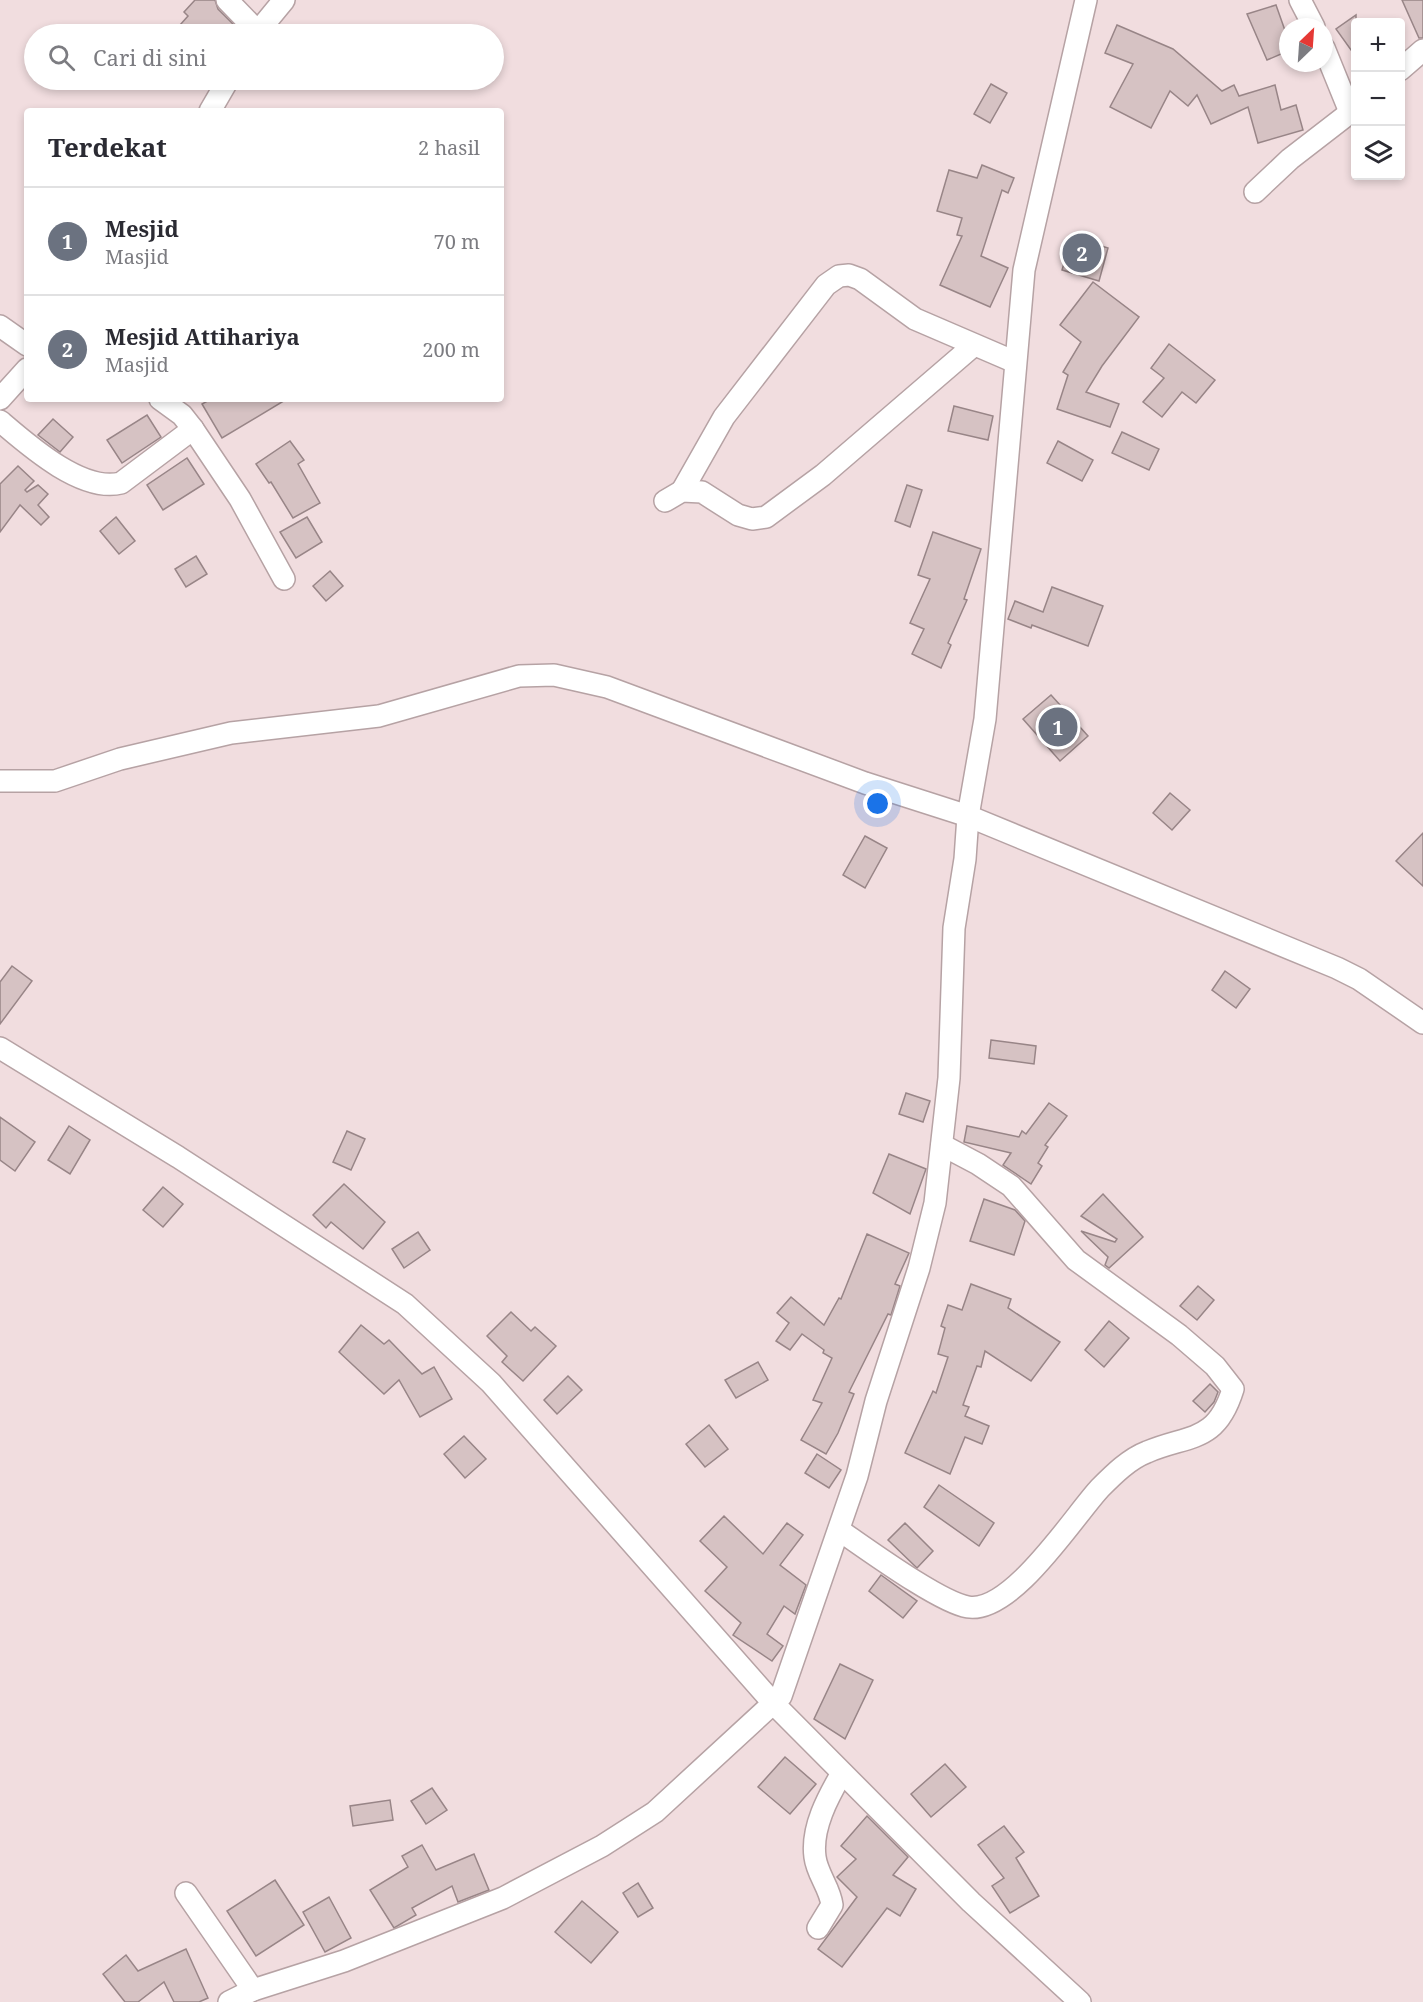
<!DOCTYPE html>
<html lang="id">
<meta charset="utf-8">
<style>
body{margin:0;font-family:"Noto Serif",serif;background:#f2f2f3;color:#2b2b33}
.controls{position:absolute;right:18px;top:18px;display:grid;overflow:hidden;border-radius:6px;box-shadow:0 3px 9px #0003}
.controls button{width:54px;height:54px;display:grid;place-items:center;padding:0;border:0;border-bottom:2px solid #e1e1e2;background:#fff;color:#2b2b33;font:30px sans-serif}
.compass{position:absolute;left:1279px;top:18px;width:54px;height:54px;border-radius:50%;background:#fff;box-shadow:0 3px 9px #0003;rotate:25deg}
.you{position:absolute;left:878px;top:804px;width:21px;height:21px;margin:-15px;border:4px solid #fff;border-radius:50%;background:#1a73e8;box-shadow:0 0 0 9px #1a73e833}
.badge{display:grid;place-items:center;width:39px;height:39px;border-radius:50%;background:#7c3aed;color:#fff;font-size:20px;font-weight:700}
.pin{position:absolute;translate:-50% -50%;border:3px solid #fff;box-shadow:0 2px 6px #0006}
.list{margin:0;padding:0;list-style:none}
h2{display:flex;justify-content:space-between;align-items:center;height:78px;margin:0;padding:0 24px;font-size:26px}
h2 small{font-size:20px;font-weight:400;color:#7c7c81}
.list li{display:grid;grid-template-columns:39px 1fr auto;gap:18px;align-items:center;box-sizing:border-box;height:108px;padding:0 24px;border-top:2px solid #e1e1e2}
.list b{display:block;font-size:22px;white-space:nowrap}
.list p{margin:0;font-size:20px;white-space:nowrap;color:#7c7c81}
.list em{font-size:20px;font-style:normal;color:#7c7c81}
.icon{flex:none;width:33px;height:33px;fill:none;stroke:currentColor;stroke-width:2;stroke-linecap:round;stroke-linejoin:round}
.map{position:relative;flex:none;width:1423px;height:2002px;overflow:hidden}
.search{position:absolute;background:#fff;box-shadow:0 3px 9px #0003;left:24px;top:24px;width:480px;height:66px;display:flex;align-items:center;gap:15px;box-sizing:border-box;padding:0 21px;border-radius:33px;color:#7c7c81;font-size:22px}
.panel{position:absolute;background:#fff;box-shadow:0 3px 9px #0003;left:24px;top:108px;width:480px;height:294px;border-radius:6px}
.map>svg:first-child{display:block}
.building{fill:#d6c2c3;stroke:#988587;stroke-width:1.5}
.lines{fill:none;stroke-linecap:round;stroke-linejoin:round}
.street-casing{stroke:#b6a2a4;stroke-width:24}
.street{stroke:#fff;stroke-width:21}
</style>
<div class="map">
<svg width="1423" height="2002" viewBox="0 0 1423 2002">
<rect width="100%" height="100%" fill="#f1dddf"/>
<g class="building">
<path d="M195 0H215L218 9 238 29 233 34H172L188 16 184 12Z"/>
<path d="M1402 0H1423V38H1419Z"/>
<path d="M1276 5 1288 39V51L1267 60 1247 14Z"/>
<path d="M1356 15V57L1336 29Z"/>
<path d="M1117 25 1173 49 1222 91 1234 85 1239 96 1275 85 1281 110 1296 105 1303 130 1258 143 1248 107 1211 124 1197 95 1188 106 1170 91 1151 128 1110 107 1133 64 1105 53Z"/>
<path d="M991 84 1007 93 990 123 974 114Z"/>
<path d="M982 165 1014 178 1008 193 1002 190 981 256 1008 268 990 307 940 285 962 236 957 235 962 218 937 211 949 170 977 178Z"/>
<path d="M1072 237 1108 248 1099 281 1062 270Z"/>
<path d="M1093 282 1139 317 1102 366 1086 392 1119 404 1110 427 1057 409 1068 375 1063 372 1081 342 1060 325Z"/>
<path d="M1169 344 1215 380 1196 403 1182 392 1162 417 1143 402 1164 378 1151 368Z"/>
<path d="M211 399H287L222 438 202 404Z"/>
<path d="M954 406 993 416 988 440 948 431Z"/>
<path d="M147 415 161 437 122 463 107 440Z"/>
<path d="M53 419 73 437 60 452 38 435Z"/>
<path d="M1122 432 1159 449 1149 470 1112 453Z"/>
<path d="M290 441 304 460 298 464 320 503 293 518 271 482 269 483 256 464Z"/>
<path d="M1058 441 1093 460 1082 481 1047 463Z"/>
<path d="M187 458 204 484 163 510 147 485Z"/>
<path d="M18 466 34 481 25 490 27 492 38 485 48 494 38 505 49 517 41 525 20 505 0 532V484Z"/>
<path d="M907 485 922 490 910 527 895 521Z"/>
<path d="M116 517 135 541 119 554 100 531Z"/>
<path d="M307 517 322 542 296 558 280 532Z"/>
<path d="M933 532 981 549 964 599 967 600 948 643 951 645 941 668 912 654 924 629 910 623 930 579 918 575Z"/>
<path d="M196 556 207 574 186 587 175 569Z"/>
<path d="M330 571 343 586 326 601 313 586Z"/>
<path d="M1052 587 1103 606 1088 646 1032 625 1031 628 1008 619 1015 601 1043 612Z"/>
<path d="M1051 695 1088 736 1060 761 1023 719Z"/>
<path d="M1170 793 1190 810 1172 830 1153 813Z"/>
<path d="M1423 833V886L1396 861Z"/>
<path d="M865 836 887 848 865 888 843 875Z"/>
<path d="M12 966 32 981 0 1024V982Z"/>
<path d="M1225 971 1250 989 1236 1008 1212 990Z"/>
<path d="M991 1040 1036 1046 1034 1064 989 1058Z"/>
<path d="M906 1093 930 1101 923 1122 899 1114Z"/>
<path d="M1049 1103 1067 1116 1045 1145 1048 1147 1038 1163 1042 1166 1031 1184 1003 1165 1011 1153 964 1142 967 1126 1019 1137 1022 1131 1026 1134Z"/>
<path d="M0 1117 35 1142 15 1171 0 1160Z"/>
<path d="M69 1126 90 1140 70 1174 48 1160Z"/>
<path d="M347 1131 365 1139 351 1170 333 1162Z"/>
<path d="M889 1154 926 1169 910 1214 873 1193Z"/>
<path d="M344 1184 385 1222 363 1249 331 1222 326 1228 313 1215Z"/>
<path d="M163 1187 183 1204 163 1227 143 1210Z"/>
<path d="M1103 1194 1143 1237 1109 1268 1105 1265 1108 1257 1081 1231 1115 1242 1117 1239 1081 1216Z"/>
<path d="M984 1199 1015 1210 1025 1221 1014 1255 970 1241Z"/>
<path d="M418 1232 430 1250 404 1268 392 1249Z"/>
<path d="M867 1234 909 1253 895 1284 900 1286 891 1315 888 1314 849 1392 854 1394 838 1433 826 1454 801 1440 822 1403 813 1400 832 1358 823 1353 824 1350 802 1334 790 1350 776 1341 789 1323 777 1313 791 1297 824 1325 839 1298 841 1299Z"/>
<path d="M971 1284 1011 1299 1008 1308 1060 1342 1031 1381 985 1351 981 1367 977 1366 963 1405 969 1407 965 1416 989 1426 982 1444 965 1437 950 1474 905 1453 933 1391 936 1393 948 1357 938 1354 945 1328 941 1326 948 1305 962 1310Z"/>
<path d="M1198 1286 1214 1300 1197 1320 1180 1306Z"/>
<path d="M511 1312 531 1331 535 1327 556 1346 523 1381 502 1362 507 1356 487 1336Z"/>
<path d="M1109 1321 1129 1338 1104 1367 1085 1350Z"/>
<path d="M361 1325 384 1344 389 1340 422 1374 434 1367 452 1399 420 1417 399 1380 384 1394 339 1352Z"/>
<path d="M758 1362 768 1380 736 1398 725 1380Z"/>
<path d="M568 1376 582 1390 557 1414 544 1400Z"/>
<path d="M1210 1384 1218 1392 1214 1402 1205 1412 1193 1401Z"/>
<path d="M709 1425 728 1449 705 1467 686 1444Z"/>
<path d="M464 1436 486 1459 465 1478 444 1454Z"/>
<path d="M817 1454 841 1470 829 1488 805 1473Z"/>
<path d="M939 1485 994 1523 979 1546 924 1507Z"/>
<path d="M724 1516 763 1554 787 1523 803 1535 780 1565 806 1585 795 1614 784 1606 767 1634 783 1646 772 1661 733 1635 741 1623 705 1591 727 1567 700 1541Z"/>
<path d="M905 1523 933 1551 917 1568 888 1540Z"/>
<path d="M881 1575 917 1601 903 1618 869 1591Z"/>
<path d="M840 1664 873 1680 845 1739 814 1719Z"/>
<path d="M785 1757 816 1784 790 1814 758 1787Z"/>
<path d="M945 1764 966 1787 931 1817 911 1794Z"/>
<path d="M432 1788 447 1810 426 1824 411 1801Z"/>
<path d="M390 1800 393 1820 353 1826 350 1806Z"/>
<path d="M867 1816 908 1857 893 1875 916 1889 900 1916 887 1908 842 1967 818 1949 857 1897 837 1877 856 1859 841 1846Z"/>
<path d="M1004 1826 1024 1852 1016 1858 1039 1896 1010 1913 992 1886 1004 1878 978 1845Z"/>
<path d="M422 1845 436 1870 474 1854 489 1890 458 1902 452 1886 412 1908 416 1915 394 1928 370 1890 408 1867 402 1856Z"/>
<path d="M275 1880 304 1925 256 1956 227 1911Z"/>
<path d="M638 1883 653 1908 638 1917 623 1893Z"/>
<path d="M329 1897 351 1938 325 1952 303 1912Z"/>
<path d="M582 1901 618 1932 591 1963 555 1932Z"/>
<path d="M186 1949 208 1998 199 2002H174L164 1982 138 2002H125L103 1974 126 1955 138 1971Z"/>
</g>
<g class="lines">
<g class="street-casing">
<g id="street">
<path d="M227 0 258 32"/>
<path d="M1300 0 1314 27"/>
<path d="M256 34 284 0"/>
<path d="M1324 48 1350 112"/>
<path d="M1400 70 1423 50"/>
<path d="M210 111 228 80"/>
<path d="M1255 192 1290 159 1356 108"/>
<path d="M0 326 27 345"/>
<path d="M0 399 27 369"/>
<path d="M160 399 182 415 193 429 240 499 284 579"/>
<path d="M0 421C28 445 82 493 121 483L193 429"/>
<path d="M682 491 724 417 826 285 839 276 849 275 860 279 915 319 1015 362"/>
<path d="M665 501 682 491 702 492 738 515 752 519 766 517 823 475 973 346"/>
<path d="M0 781H55L120 759 231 733 379 716 519 676 554 675 607 687 865 783 968 816 1337 968 1359 979 1423 1023"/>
<path d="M0 1048 178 1157 405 1304 491 1383 774 1704 971 1902 1080 2002"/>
<path d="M839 1530C867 1549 939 1602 968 1607 1012 1614 1074 1516 1100 1488 1114 1474 1129 1459 1147 1452 1189 1434 1216 1444 1233 1389L1215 1366 1179 1335 1076 1260 1011 1186 978 1164 942 1145"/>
<path d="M186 1893 253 1990"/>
<path d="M818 1928 832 1905C830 1888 817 1874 815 1857 811 1828 828 1797 842 1773"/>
<path d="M229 2002 253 1990 344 1961 503 1898 602 1846 655 1812 781 1696 857 1476 876 1401 919 1268 935 1203 949 1078 954 928 965 859 968 816 985 719 1024 270 1086 0"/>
</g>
</g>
<use href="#street" class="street"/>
</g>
</svg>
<div class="controls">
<button>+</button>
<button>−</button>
<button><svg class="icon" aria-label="layers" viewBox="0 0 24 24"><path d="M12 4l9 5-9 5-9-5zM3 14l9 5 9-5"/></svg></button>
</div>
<svg class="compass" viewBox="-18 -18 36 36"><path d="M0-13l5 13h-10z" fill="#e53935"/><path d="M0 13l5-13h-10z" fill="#7c7c81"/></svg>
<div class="you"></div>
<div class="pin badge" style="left:1058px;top:727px;background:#6b7280">1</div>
<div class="pin badge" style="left:1082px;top:253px;background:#6b7280">2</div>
<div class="search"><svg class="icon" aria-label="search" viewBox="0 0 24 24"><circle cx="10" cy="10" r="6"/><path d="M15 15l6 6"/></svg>Cari di sini</div>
<section class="panel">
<h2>Terdekat<small>2 hasil</small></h2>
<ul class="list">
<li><span class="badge" style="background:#6b7280">1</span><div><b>Mesjid</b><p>Masjid</p></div><em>70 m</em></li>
<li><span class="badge" style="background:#6b7280">2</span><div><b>Mesjid Attihariya</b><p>Masjid</p></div><em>200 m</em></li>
</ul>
</section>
</div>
